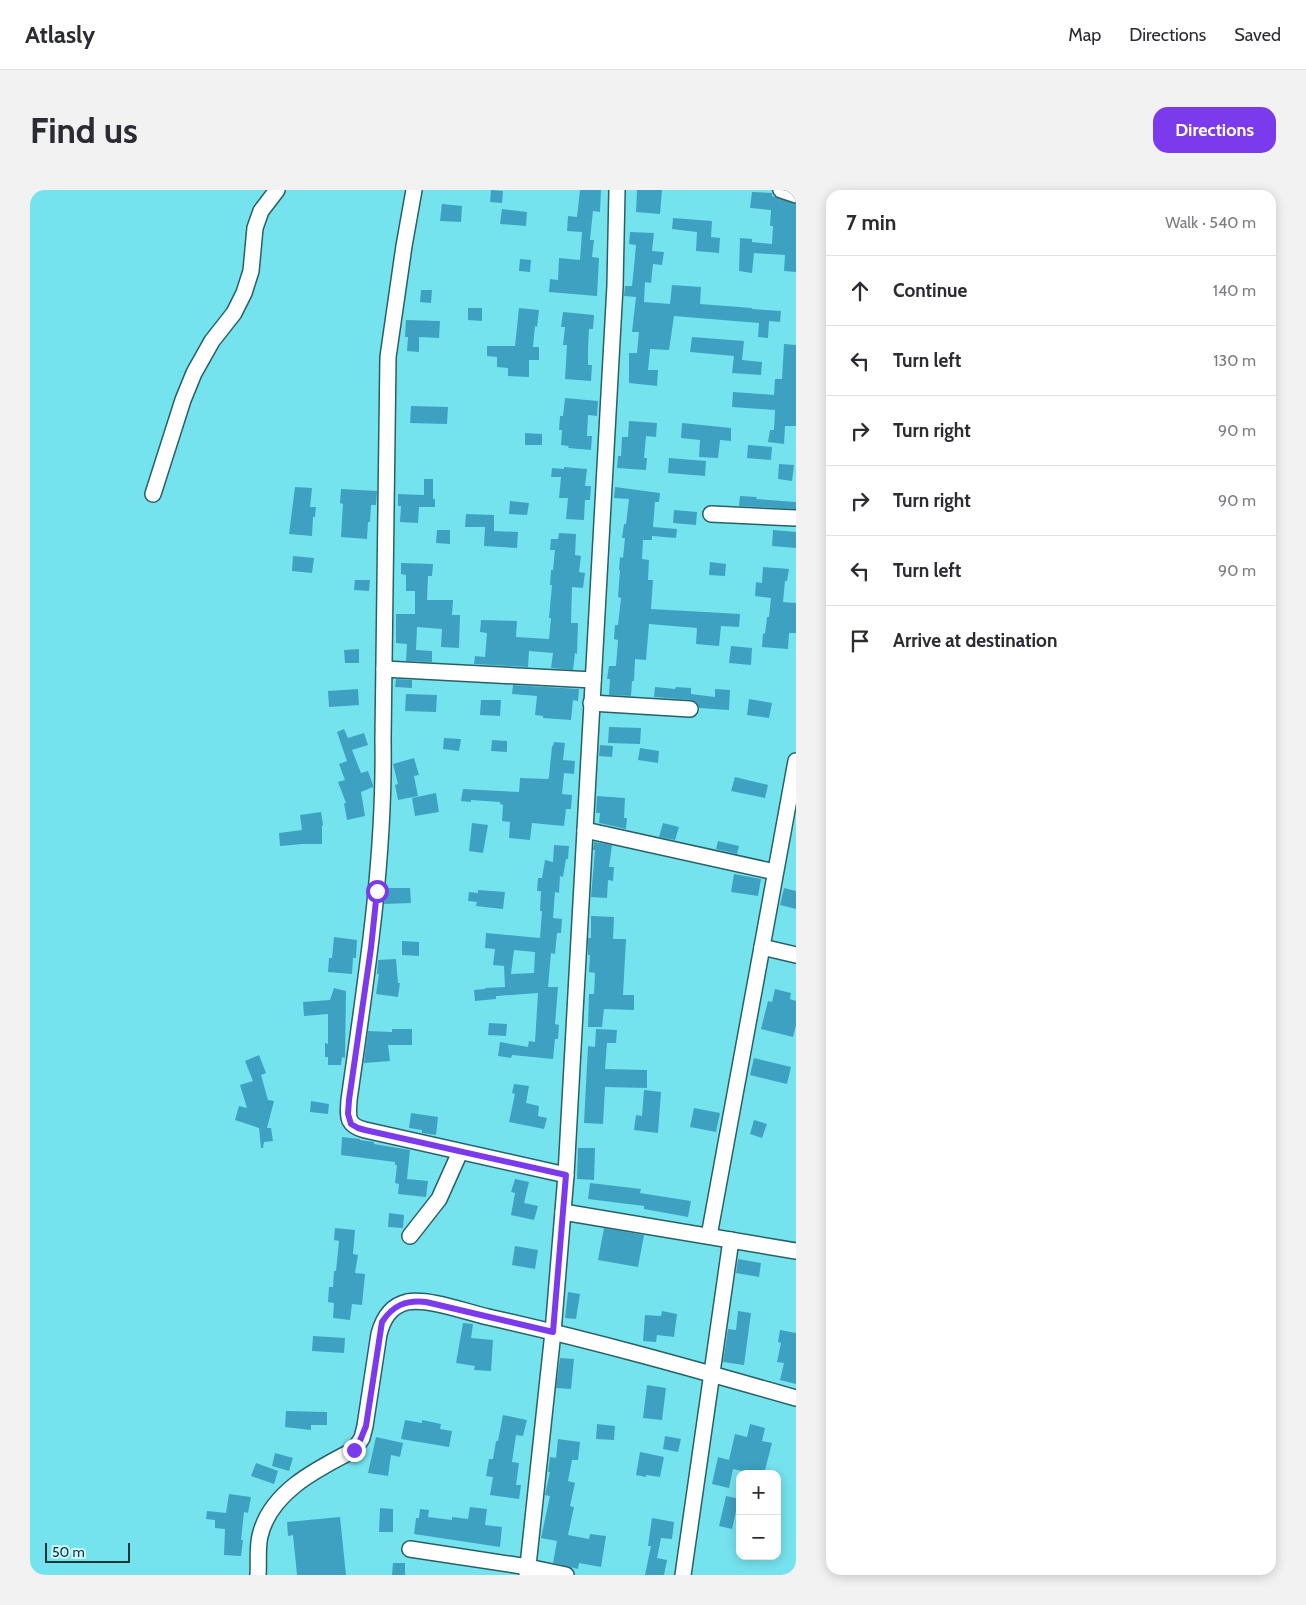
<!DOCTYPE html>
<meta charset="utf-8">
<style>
body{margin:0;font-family:Cabin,sans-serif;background:#f2f2f3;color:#2b2b33}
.controls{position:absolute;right:15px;bottom:15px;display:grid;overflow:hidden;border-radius:10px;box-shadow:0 2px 12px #0003}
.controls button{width:45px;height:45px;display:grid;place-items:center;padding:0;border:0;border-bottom:1px solid #e1e1e2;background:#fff;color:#2b2b33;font:25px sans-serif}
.scale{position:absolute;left:15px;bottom:12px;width:85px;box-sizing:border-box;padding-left:5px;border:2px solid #01363a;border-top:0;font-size:14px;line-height:18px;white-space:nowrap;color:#01363a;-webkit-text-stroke:4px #d2f9fd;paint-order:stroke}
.stop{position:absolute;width:15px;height:15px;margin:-11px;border:4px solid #7c3aed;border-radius:50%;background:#fff}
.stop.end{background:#7c3aed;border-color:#fff;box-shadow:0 1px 5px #0008}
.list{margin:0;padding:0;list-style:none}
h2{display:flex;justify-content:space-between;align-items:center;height:65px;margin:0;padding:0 20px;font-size:21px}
h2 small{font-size:16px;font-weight:400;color:#7c7c81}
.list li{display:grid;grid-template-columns:32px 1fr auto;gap:15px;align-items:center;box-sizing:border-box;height:70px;padding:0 20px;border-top:1px solid #e1e1e2}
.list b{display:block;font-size:19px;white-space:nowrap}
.list em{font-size:16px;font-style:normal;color:#7c7c81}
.icon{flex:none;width:28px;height:28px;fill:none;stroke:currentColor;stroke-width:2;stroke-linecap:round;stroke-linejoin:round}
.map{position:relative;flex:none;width:766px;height:1385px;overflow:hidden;border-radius:15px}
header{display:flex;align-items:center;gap:30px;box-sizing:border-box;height:70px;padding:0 25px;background:#fff;border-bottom:1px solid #e1e1e2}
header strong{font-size:24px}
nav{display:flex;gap:28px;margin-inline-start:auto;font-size:18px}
.intro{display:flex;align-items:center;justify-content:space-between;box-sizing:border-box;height:120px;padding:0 30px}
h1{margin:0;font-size:35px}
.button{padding:12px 22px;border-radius:15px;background:#7c3aed;color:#fff;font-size:18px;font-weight:700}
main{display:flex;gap:30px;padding:0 30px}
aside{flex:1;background:#fff;border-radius:15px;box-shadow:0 2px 12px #0003}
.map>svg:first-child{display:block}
.building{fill:#3fa1c2;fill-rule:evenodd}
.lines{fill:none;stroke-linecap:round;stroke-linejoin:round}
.minor-casing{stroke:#266167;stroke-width:18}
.minor{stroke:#fff;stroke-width:15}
.route{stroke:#7c3aed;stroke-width:6}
</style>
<header>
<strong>Atlasly</strong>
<nav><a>Map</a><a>Directions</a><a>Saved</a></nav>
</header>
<div class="intro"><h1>Find us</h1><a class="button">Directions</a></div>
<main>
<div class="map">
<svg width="766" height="1385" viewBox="0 0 766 1385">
<rect width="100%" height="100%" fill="#75e3ee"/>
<g class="building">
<path d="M461 0 473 1 472 13 460 12Z"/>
<path d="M550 0H571L570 22 563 21 560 50H564L562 67 569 68 567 106 519 102 520 89 528 90 529 68 550 70 552 42 537 41 538 26 547 27Z"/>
<path d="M607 0H632L630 24 606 22Z"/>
<path d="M722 2 742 3V6L766 14V82L754 81 755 65 724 63 722 83 709 81 710 48 722 49V52L742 54 743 36H740L741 20 720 18Z"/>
<path d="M412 14 432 16 431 32 410 31Z"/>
<path d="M472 19 497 22 496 36 470 34Z"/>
<path d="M643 28 682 31 681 47 690 48 689 63 666 61 667 42 642 39Z"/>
<path d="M600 42 624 43 622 61 634 62 632 75 623 74 621 93 615 92 614 112 640 114 642 95 671 97 670 114 722 118V119L751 121 750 132 739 131 738 148 728 147 729 133 644 126 639 160 620 159V161L618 180H628L627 196 599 193V163H607L609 142H602L606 107 594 106 595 96H602L604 77 606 55 599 54Z"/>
<path d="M490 69 501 70 500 82 489 81Z"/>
<path d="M391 100H402L401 113 390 112Z"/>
<path d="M438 118H452V131L438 130Z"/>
<path d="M489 118 509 120 507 137 505 136 503 157H509V170H499V187L478 186V178L467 177V167L457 166V156H485Z"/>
<path d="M533 122 564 125 563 139H559L558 160V175H562L561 191 535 189 537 155H533L535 137H531Z"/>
<path d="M376 130 410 131 409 148 389 147V162L377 161 378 147H375Z"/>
<path d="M662 147 714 151 712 170 732 172 731 185 702 183 704 166 660 162Z"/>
<path d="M754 154 766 155V236H755L754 254 738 252 740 240H744L745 220 702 217 703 202 744 205 745 189H752Z"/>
<path d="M535 208 568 211 567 226 558 225 557 246H562L561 260 538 258 539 256 531 255 532 240H529L530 226H533Z"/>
<path d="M381 216 418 217 417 234 380 233Z"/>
<path d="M599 231 627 233 626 247 616 246 614 268H617L616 280 587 278 588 266H591L592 247H598Z"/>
<path d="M652 233 701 238V251L690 250 688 268 669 267 670 250 651 248Z"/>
<path d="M495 243 512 244V255H495Z"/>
<path d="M718 255 742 257 741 270 717 268Z"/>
<path d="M639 268 676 271 675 286 638 283Z"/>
<path d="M749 274 764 275 762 291 748 289Z"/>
<path d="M534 277 557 279 555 296H561L560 310H555L554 330 536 329 538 308H529L531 287H521L522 278 534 279Z"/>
<path d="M394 289H403V309H405V317H389L388 333 370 332 371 316H368V304L394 305Z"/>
<path d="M265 297 282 298 280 317H286L285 327H283L282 346 259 344Z"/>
<path d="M585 297 630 303 629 312H625L623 337 647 339 646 348 622 346V350H613L612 369 619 370 618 390H623L621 419 710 424 709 437 691 436 689 456 666 454 667 438 619 434 616 470 605 469 604 491H602L601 506 579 505 580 489H577L579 476H586L588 450 584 449 585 435H588L591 408 588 407 590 380H589L590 367 593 368 595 348H592L594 334H596L599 309 584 308Z"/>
<path d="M311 299 347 301 346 315H341L340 332H338L337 349 311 347 313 314 310 313Z"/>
<path d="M710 306 727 307 726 309 766 312V319L709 316Z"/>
<path d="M480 311 499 313 497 325 479 324Z"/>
<path d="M644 320 667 322 666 335 643 333Z"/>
<path d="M436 324 464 325V341L488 342 487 358 454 356 455 337H435Z"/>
<path d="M407 340H420V354L406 353Z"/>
<path d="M743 340 766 342V358L742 356Z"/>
<path d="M529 343 546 344 545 365 551 366 549 382 555 383 553 398 542 397 541 433H548L547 464 545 463 543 480 521 478 523 463 499 461 498 477 444 474 445 466 455 467 457 443 450 442 451 430 487 431 486 447 519 449 521 428H519L522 395H520L521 380H523L525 360H520L521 349H528Z"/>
<path d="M263 366 284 368 282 383 262 381Z"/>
<path d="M680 372 696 374 695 386 679 385Z"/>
<path d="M371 373 403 374 402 386H398L397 410H423L422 425H430L429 458 411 457 412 439 387 437 386 460 402 461V472L376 471 377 454 366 453V424H385V401H376V385L371 384Z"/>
<path d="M733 377 759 379 757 391H755L753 412 766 413V443H759L758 459 732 457 733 443 735 444 737 427H739L741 408 725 406 726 392 732 393Z"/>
<path d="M325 390H340L339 401 324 400Z"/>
<path d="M701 456 722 458 721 475 699 473Z"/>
<path d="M329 459V473H315L314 460Z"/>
<path d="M366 489 382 490V498L365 497Z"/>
<path d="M483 495 549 499 548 511 543 510 541 530 513 528V526L505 525 507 506 482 504Z"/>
<path d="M625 497 645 499 646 497 661 498V504L685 507V499L700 500 699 520 669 518 666 512 661 510 624 507Z"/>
<path d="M328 499 329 515 299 517 298 501Z"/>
<path d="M376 504 407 505 406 522 375 521Z"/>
<path d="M719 509 742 513 739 528 717 525Z"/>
<path d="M451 510H471L470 526 450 525Z"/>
<path d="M579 537 611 538 610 554 578 553Z"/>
<path d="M314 539 318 548 334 543 338 555 322 560 331 583 338 581 343 595V597L331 602 335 626 317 630 314 613H316L308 592 315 590 309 574 317 571 307 542Z"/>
<path d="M414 548 431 549 429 561 413 559Z"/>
<path d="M462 550 477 551V562L461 561Z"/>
<path d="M524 552 535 553 533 570 545 571 544 584 534 583 532 604 542 605 541 619H536L534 636 502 633 500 650 479 648 480 632 472 631 473 615 470 614V612L441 610V612L431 611 433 599 489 602 490 588 518 589 519 587 522 556H523Z"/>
<path d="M570 555 583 556 582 567 569 566Z"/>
<path d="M610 558 629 561 628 573 608 570Z"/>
<path d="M384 568 389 585 384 586 388 606 368 610 365 595 368 594 363 574Z"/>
<path d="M705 587 738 595 735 608 701 601Z"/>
<path d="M406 603 409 622 385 626 382 608Z"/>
<path d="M567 606 595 608 594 628H597L596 639 569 633 570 623H566Z"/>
<path d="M291 622 293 635 292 636V654H273L250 656 249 643 272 640 270 625Z"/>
<path d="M442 633 458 635 453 663 439 661Z"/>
<path d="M633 633 649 637 645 650 629 647Z"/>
<path d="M688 651 709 656 707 664 686 659Z"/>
<path d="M564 652 582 655 579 677H584L583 691 578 690 577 708 561 707 565 660H563Z"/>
<path d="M524 655 539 656 538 669H536L533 687 530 686 529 703 525 702 523 728 532 729 531 743H527L525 764 521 763 518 797H528L525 834 529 835 528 849H525L523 869 482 865 481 868 468 866 470 852 498 857 499 851 505 852 508 803 466 806V809L445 811 444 800 455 799V798L475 797 474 776 463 775 465 759 455 758 456 743 510 748 512 721H510L511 701H507L508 688H512L515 670 523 672ZM484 760 505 762 504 783 481 784Z"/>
<path d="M704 684 731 689 728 706 701 702Z"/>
<path d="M356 698H380L381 713 354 714Z"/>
<path d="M754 698 766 701V719L750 715Z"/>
<path d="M448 700 475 702 473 719 446 716 447 712 438 711 439 702 448 703Z"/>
<path d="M561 726 584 727 583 749H596L593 805H604V820L574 819 572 837H558L559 804H564L565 783 559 782 560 765H558V748H561Z"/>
<path d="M304 747 327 750 326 768H323L322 784 298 782 299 768H302Z"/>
<path d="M372 751 389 752V766L372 765Z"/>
<path d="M366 769 368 793H370L368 807 346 804 349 784H347L348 770Z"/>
<path d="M304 798 316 801 315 868 312 867 311 875H298V867H295V853L298 854V824L274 826 273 812 300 810Z"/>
<path d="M745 799 761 803 760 809 766 811V835L763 847 731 839 738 811 742 812Z"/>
<path d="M459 833 477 834 476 846 458 845Z"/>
<path d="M362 839H382V855H358L360 871 334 873 338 841 362 842Z"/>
<path d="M566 839 587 840 586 853H577L575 879 617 880V898L575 897 573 934 554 933 558 856 565 857Z"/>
<path d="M229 865 236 883 231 885 238 910 244 911 237 938H241L243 951 234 952 233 958H231L229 938 205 930 209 916 217 918 210 895 223 891 215 871Z"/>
<path d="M724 868 761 877 757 894 720 885Z"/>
<path d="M484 894 499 896 496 913 509 916 508 926 517 928 514 939 479 932 485 904 482 903Z"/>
<path d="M614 900 631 902 628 943 604 940 606 925 612 926Z"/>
<path d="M281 911 299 914 298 924 280 922Z"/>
<path d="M664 918 690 923 686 942 660 937Z"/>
<path d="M381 923 408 927 406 945 392 943V940L379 938Z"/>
<path d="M724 930 737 934 732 948 720 944Z"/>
<path d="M312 947 330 949V950L344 952V954L380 960 377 989 398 991 396 1007 368 1004 369 994 365 993 367 975H365V972L311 965Z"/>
<path d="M548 958H565L564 990 547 989Z"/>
<path d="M485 989 499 992 494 1013 508 1016 504 1030 481 1025 485 1003 481 1002Z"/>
<path d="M560 993 611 999 610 1003 661 1011 658 1027 614 1019V1016L558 1009Z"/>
<path d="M359 1023 374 1025 373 1038 358 1037Z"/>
<path d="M305 1038 325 1040 323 1064 328 1065 325 1083 335 1084 332 1115 322 1114 320 1130 303 1128 304 1113 298 1112 299 1097H303L304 1081H306L309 1051 304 1050Z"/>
<path d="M574 1038 614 1045 608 1077 568 1070Z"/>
<path d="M485 1056 508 1060 505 1079 482 1075Z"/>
<path d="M708 1069 731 1073 729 1087 706 1083Z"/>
<path d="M538 1102 550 1104 546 1129 535 1128Z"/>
<path d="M632 1121 647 1124 644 1147 627 1145 626 1152 613 1151 615 1125 631 1126Z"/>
<path d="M708 1121 721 1123 714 1175 693 1172 698 1139 706 1140Z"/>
<path d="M433 1133 443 1134 441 1148 463 1150 461 1181 444 1180 445 1176 426 1173Z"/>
<path d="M750 1140 766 1143V1194L750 1190 754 1173 747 1172 751 1153 748 1152Z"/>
<path d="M283 1146 315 1148 314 1163 282 1161Z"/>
<path d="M530 1168 544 1169 541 1199 526 1198Z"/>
<path d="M617 1195 636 1198 632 1230 613 1228Z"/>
<path d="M256 1221 297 1222V1235H281V1240L255 1237Z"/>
<path d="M473 1225 497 1230 493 1246 486 1245 482 1272 489 1273 486 1295H491L489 1309 460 1305 463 1287 456 1286 459 1269H463L466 1251H468Z"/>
<path d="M375 1230 392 1233V1230L411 1234 410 1239 422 1241 419 1257 371 1249Z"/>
<path d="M567 1234 585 1236 584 1250 566 1249Z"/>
<path d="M720 1234 735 1238 732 1251 742 1253 734 1284H725L703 1279 699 1298 682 1294 688 1267 699 1270 705 1244 717 1247Z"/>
<path d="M635 1246 651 1249 648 1262 633 1259Z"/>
<path d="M346 1247 373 1253 370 1267 361 1265 358 1286 338 1283Z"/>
<path d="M528 1249 550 1252 548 1270H542L538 1291 545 1293 540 1316 544 1317 538 1345 559 1349 560 1344 576 1346 571 1377 549 1373 548 1379 523 1373 527 1351 511 1348 520 1306 515 1305 520 1282H518L520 1267 526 1268Z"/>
<path d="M610 1262 634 1267 630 1287 616 1285V1287L606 1285Z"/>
<path d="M245 1263 263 1268 259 1281 242 1276Z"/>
<path d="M226 1273 248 1281 244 1294 221 1286Z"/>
<path d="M199 1304 221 1307 218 1323 214 1322 211 1350H213L211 1366 194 1365 195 1339 185 1338V1330L176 1329 177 1321 196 1323Z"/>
<path d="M696 1306 710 1309V1322L706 1321 702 1339 689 1336Z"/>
<path d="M440 1317 457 1319 455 1335 472 1337 470 1357 384 1344 386 1328H389L390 1319 399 1320 398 1327 422 1330V1327L438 1329Z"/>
<path d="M350 1318 363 1319V1342H349Z"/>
<path d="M310 1327 316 1385H267L263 1345 258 1346 257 1332Z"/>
<path d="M622 1328 644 1332 642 1349 631 1348 627 1368 637 1370 634 1385H615L621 1356H618Z"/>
<path d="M363 1373H375V1385H362Z"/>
</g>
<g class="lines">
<g class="minor-casing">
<g id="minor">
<path d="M384 0 374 56 358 167 353 549C355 671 336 790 319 910 318 927 316 935 335 940L536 985"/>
<path d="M751 0 766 5"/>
<path d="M123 304 153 210 164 183 182 151 204 123 214 103 221 81 225 38 231 21 247 0"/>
<path d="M681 324 766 328"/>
<path d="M354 479 563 490"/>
<path d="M561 513 660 519"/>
<path d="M766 571 732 757 766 765"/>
<path d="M555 640 745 682"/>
<path d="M533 1022 766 1061"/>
<path d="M380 1046 409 1009 430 962"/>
<path d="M679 1046 732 757"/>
<path d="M380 1359 498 1377 536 1385"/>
<path d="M228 1385C229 1373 227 1358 230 1346 240 1302 287 1279 324 1260L332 1248 335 1236 349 1144C353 1129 360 1116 377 1112 399 1108 436 1122 458 1127 562 1150 664 1179 766 1208"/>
<path d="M497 1385 523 1142 536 985 585 96 587 0"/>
<path d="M653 1385 701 1050"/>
</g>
</g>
<use href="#minor" class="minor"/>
</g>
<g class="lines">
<path class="route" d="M324 1260 329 1253 336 1236 352 1132C363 1115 376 1110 396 1112L523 1142 536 985 335 940 328 938 321 934 318 924 319 910 341 758 347 701"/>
</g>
</svg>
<div class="controls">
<button>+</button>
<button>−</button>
</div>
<div class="scale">50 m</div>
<div class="stop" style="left:347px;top:701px"></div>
<div class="stop end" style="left:324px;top:1260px"></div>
</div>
<aside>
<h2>7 min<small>Walk · 540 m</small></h2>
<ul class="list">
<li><svg class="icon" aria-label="ahead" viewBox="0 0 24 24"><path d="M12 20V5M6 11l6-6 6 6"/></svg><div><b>Continue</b></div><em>140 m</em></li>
<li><svg class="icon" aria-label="left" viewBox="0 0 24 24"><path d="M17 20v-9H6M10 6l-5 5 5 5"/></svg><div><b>Turn left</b></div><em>130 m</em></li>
<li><svg class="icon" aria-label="right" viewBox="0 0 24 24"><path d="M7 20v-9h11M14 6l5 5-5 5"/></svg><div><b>Turn right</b></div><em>90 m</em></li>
<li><svg class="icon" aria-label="right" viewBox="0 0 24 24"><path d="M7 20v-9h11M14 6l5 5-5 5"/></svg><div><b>Turn right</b></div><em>90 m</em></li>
<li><svg class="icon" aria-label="left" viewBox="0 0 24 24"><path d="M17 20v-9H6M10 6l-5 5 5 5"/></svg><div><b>Turn left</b></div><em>90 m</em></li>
<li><svg class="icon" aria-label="arrive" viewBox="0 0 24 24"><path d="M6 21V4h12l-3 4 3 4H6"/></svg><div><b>Arrive at destination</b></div></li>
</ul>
</aside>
</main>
